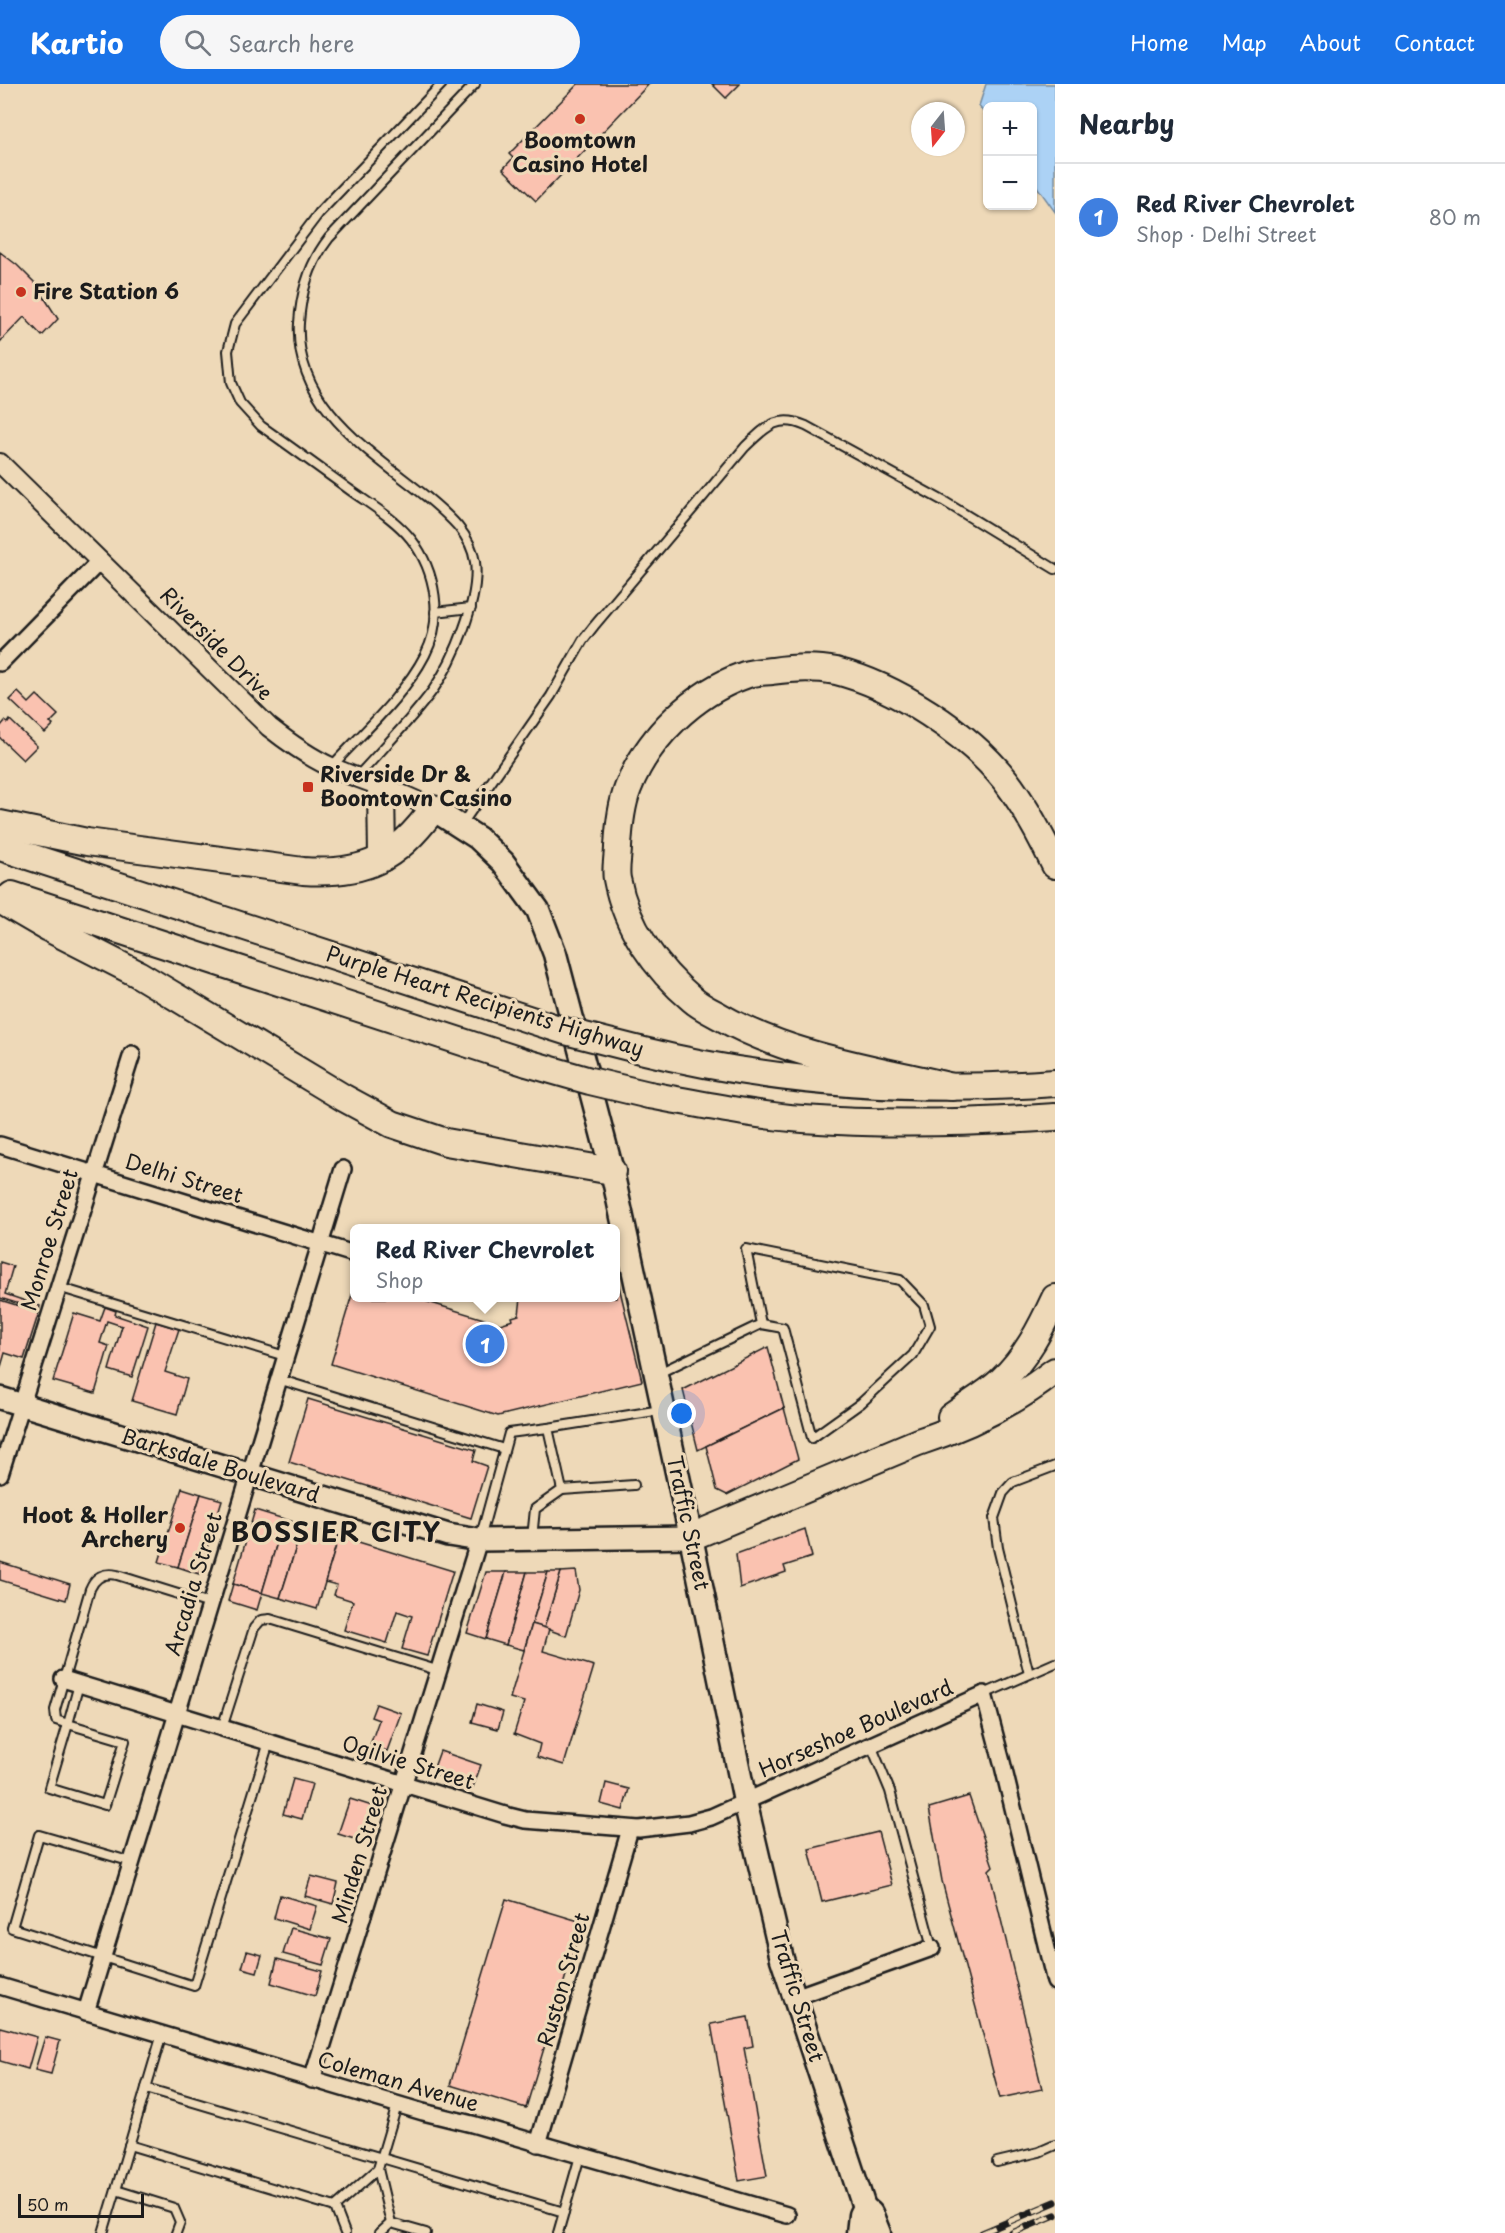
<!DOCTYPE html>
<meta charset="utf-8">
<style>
body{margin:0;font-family:"Playpen Sans",sans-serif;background:#f6f6f7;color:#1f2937}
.controls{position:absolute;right:18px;top:18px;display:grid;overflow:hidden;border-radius:9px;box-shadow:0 2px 4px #0004}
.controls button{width:54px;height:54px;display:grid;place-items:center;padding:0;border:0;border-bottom:2px solid #e0e1e3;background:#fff;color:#1f2937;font:30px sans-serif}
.compass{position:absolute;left:911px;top:18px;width:54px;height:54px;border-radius:50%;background:#fff;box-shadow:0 2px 4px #0004;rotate:197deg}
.scale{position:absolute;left:18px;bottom:15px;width:126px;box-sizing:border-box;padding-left:6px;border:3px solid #1c1c1c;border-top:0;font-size:16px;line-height:21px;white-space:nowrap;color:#1c1c1c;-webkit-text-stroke:4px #eed9b8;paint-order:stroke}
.you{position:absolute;left:682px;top:1330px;width:21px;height:21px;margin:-15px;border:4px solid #fff;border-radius:50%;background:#1a73e8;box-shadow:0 0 0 9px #1a73e833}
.badge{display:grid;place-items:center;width:39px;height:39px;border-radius:50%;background:#1a73e8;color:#fff;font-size:20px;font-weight:700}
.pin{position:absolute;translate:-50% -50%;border:3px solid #fff;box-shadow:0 2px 6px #0006}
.popup{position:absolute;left:350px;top:1140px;width:270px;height:78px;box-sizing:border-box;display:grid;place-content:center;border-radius:9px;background:#fff;filter:drop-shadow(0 2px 4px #0005);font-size:20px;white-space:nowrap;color:#747a83}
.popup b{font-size:22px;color:#1f2937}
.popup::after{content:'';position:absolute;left:50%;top:100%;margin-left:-12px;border:12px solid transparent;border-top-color:#fff}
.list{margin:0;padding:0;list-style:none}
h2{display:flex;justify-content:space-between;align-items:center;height:78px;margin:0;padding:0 24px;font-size:26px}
h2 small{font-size:20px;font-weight:400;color:#747a83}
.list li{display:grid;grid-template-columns:39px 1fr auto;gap:18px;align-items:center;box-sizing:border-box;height:108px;padding:0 24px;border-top:2px solid #e0e1e3}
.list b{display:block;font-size:22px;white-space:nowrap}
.list p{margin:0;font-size:20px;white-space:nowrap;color:#747a83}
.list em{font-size:20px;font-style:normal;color:#747a83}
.icon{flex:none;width:33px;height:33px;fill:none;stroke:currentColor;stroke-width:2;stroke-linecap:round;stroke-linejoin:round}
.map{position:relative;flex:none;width:1055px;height:2149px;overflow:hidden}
header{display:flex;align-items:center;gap:36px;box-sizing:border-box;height:84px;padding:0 30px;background:#1a73e8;color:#fff}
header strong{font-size:28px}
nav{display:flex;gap:33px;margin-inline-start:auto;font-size:21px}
.search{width:420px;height:54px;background:#f6f6f7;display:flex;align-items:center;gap:15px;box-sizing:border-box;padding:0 21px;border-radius:33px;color:#747a83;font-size:22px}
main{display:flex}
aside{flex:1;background:#fff}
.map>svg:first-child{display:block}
.water{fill:#acd2f5;stroke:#72899e;stroke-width:1.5}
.building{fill:#fac2b0;stroke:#1c1c1c;stroke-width:1.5}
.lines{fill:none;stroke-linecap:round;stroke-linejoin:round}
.service-casing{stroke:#1c1c1c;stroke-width:12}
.minor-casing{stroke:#1c1c1c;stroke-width:20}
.tertiary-casing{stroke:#1c1c1c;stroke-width:22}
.secondary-casing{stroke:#1c1c1c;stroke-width:26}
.primary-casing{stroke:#1c1c1c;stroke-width:27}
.motorway-casing{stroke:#1c1c1c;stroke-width:30}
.service{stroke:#eed9b8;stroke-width:8}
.minor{stroke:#eed9b8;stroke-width:15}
.tertiary{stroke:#eed9b8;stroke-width:18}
.secondary{stroke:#eed9b8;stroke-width:21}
.primary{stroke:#eed9b8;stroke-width:22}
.motorway{stroke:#eed9b8;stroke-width:26}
.rail-casing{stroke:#1c1c1c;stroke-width:7}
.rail{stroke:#eed9b8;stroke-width:4.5;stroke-dasharray:14;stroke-linecap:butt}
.motorway-bridge-casing{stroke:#1c1c1c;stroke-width:30;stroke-linecap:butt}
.motorway-bridge{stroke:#eed9b8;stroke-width:26}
.poi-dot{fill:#c8321e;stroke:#eed9b8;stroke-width:2}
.labels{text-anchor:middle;stroke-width:6;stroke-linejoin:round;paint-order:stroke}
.poi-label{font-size:21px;font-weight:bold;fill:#1c1c1c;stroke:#eed9b8;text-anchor:start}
.street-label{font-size:21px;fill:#1c1c1c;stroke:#eed9b8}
.district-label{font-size:27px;font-weight:bold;letter-spacing:1.5px;fill:#1c1c1c;stroke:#eed9b8}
</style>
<header>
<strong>Kartio</strong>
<div class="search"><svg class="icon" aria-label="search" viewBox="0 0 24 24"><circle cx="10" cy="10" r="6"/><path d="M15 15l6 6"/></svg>Search here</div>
<nav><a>Home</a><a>Map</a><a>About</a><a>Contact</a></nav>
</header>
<main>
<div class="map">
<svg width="1055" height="2149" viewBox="0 0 1055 2149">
<rect width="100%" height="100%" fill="#eed9b8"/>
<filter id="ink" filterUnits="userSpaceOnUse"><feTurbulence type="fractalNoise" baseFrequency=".0167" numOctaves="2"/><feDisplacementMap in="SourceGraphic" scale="12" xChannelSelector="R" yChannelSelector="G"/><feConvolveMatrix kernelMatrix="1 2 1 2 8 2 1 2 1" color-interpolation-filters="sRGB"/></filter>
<g filter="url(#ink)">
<path class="water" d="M986 0H1055V128L1033 97 1032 22H988L987 34 979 22Z"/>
<g class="building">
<path d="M578 0H649L536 117 503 85 513 74 509 70Z"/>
<path d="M712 0H740L726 14Z"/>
<path d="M0 168 17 181 35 199 58 235 42 252 24 233 0 258Z"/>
<path d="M18 608 29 619 37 611 58 631 50 639 53 641 45 649 10 616Z"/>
<path d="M10 636 37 662 23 676 0 654V643L5 637 8 639Z"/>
<path d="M0 1178 13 1182 5 1210 40 1222 39 1226 0 1214Z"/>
<path d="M616 1190 642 1297 498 1332 331 1280 354 1204V1214H415L500 1240 513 1236 512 1233 519 1231 521 1214H616Z"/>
<path d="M0 1216 39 1228 24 1275 5 1269 0 1286Z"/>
<path d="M105 1223 116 1227 115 1231 148 1242 132 1293 109 1286 122 1242 107 1237 100 1259 109 1262 95 1309 53 1297 74 1229 100 1237Z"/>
<path d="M156 1238 179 1245 165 1288 187 1295 177 1330 132 1317Z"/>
<path d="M768 1263 784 1324 698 1366 683 1306Z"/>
<path d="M308 1315 476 1366 473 1377 487 1382 471 1434 289 1378Z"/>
<path d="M784 1324 798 1375 727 1411 717 1406 706 1362Z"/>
<path d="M182 1404 201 1410 178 1483 159 1478Z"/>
<path d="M201 1410 222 1416 199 1490 178 1483Z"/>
<path d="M255 1426 284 1435 262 1509 233 1500Z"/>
<path d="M284 1435 303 1441 280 1514 262 1509Z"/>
<path d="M303 1441 339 1452 317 1525 280 1514Z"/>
<path d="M805 1445 812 1473 784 1482 786 1488 740 1504 736 1470Z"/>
<path d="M339 1452 453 1487 427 1572 402 1565 412 1532 397 1527 387 1559 344 1546 353 1517 334 1511 337 1501 325 1498Z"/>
<path d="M0 1478 70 1500 66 1516 0 1496Z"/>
<path d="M576 1487 579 1506 566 1552 544 1544 561 1488Z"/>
<path d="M486 1488H506L486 1555 467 1549Z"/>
<path d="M506 1488H527L506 1561 486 1555Z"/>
<path d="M527 1488H548L524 1566 506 1561Z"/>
<path d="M548 1488H561L544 1544 532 1540Z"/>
<path d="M233 1500 262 1509 257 1526 228 1517Z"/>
<path d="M532 1540 549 1545 543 1567 594 1582 564 1681 537 1673 540 1660 514 1650 524 1618 510 1614Z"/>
<path d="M376 1620 401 1629 387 1667 370 1661 379 1636 371 1633Z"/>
<path d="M477 1620 503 1628 498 1645 472 1638Z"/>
<path d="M440 1667 481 1681 473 1703 432 1689Z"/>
<path d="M293 1695 312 1700 302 1735 283 1730Z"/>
<path d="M606 1699 629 1705 623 1726 601 1720Z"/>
<path d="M969 1712 993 1782 989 1786 1042 2005 1000 2014 942 1797 929 1724Z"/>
<path d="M350 1715 372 1722 361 1757 338 1750Z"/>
<path d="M878 1748 892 1801 822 1818 809 1765Z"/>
<path d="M311 1792 338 1799 333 1820 305 1812Z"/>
<path d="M280 1811 317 1822 310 1845 274 1834Z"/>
<path d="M506 1815 582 1838 526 2024 450 2001Z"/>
<path d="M291 1844 331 1855 323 1881 283 1870Z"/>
<path d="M247 1867 262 1871 257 1888 242 1884Z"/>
<path d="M277 1875 322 1887 315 1912 271 1899Z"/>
<path d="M748 1933 753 1962 744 1964 767 2092 739 2097 711 1940Z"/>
<path d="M0 1943 37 1953 28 1985 0 1977Z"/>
<path d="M45 1953 60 1957 51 1990 35 1986Z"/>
</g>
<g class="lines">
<g class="service-casing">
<g id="service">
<path d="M435 528 471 524"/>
<path d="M331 683C362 649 404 612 425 571 444 535 436 487 411 455 395 435 371 421 350 406 321 385 291 363 261 342L240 319 231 299 228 267 235 240 319 129 442 0"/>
<path d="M358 692C383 664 411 636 433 606 454 576 480 515 475 478 471 450 448 431 428 414 371 368 294 322 299 239 301 208 310 178 329 154L475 0"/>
<path d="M462 740 551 612 583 556 594 542 745 363C765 344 777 329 806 342L945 418 1055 485"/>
<path d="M58 1203 285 1272"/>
<path d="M659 1289 761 1240 746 1165 900 1196 924 1221 930 1242 913 1271 861 1319 812 1354 783 1244 761 1240"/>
<path d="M278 1295 504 1365"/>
<path d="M562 1406 634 1401"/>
<path d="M532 1454 535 1425 562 1406 548 1344 661 1326"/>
<path d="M480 1455 509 1349 548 1344"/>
<path d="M1029 1590 998 1464 994 1434 1003 1409 1013 1398 1055 1382"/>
<path d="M79 1600 68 1640 56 1636 55 1626 90 1505C95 1493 104 1488 117 1491L210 1520"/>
<path d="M984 1610 1055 1579"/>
<path d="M68 1640 125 1657 105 1721 49 1704Z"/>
<path d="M222 1644 254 1544 261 1536 270 1535 440 1587"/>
<path d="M871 1661 890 1707 932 1864"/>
<path d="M132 1778 39 1751 12 1844 194 1902 269 1658"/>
<path d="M162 1950 146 2004 564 2128"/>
<path d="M129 2061 335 2123"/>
<path d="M997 2078 1039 2068 1055 2061"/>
<path d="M378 2085 391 2139 426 2149"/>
<path d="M116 2106 146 2004"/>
<path d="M103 2149 116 2106 174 2124 180 2138 176 2149"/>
<path d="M345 2149 335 2123 378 2085 397 2021"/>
<path d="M380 2149 391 2139"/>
<path d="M558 2149 580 2072"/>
</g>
</g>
<g class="minor-casing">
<g id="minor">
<path d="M0 579 100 477"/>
<path d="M0 1061 354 1170"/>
<path d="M0 1390 132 970"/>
<path d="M63 1595 505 1731 525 1736 639 1745 689 1739 711 1733 984 1610 1002 1678 1055 1898"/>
<path d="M0 1902 423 2028 472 2040 787 2131"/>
<path d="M795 1913 932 1864"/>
<path d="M86 1928 343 1085"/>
<path d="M312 1996 479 1456"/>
<path d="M538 2060 630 1745"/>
</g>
</g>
<g class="tertiary-casing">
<path id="tertiary" d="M0 379 269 643C288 658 309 673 331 683 365 698 401 707 433 725"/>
</g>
<g class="secondary-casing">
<path id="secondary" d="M0 1314 448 1451 479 1456 691 1453"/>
</g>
<g class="primary-casing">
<g id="primary">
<path d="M433 725 478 754 503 778 538 826 555 870 612 1087 691 1453 745 1717 782 1875 864 2123 871 2129 879 2149"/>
<path d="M858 2149 860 2131 864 2123"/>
</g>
</g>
<g class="motorway-casing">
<g id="motorway">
<path d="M381 702 382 774"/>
<path d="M0 740 87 758 303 787C365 791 397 775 433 725"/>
<path d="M0 763 491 923"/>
<path d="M12 811 527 979"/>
<path d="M0 816 48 844 138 890 344 1014 392 1040 446 1058 612 1087"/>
<path d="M640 966C777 1000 915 1009 1055 999"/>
<path d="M952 1003C873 984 791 973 721 933 712 928 701 923 693 916 656 885 626 843 617 795 615 785 618 773 618 763 619 744 621 722 628 704 648 653 694 609 745 591 753 588 763 588 772 587 792 584 816 583 836 587 896 602 968 649 1006 697 1026 723 1041 752 1055 781"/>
<path d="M649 1011C700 1020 751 1031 803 1035 886 1041 971 1039 1055 1033"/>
<path d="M951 1333C967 1321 986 1311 1001 1297 1026 1274 1041 1244 1055 1214"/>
<path d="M691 1453 918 1358C968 1342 1014 1319 1055 1287"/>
</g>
</g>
<use href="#service" class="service"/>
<use href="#minor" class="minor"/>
<use href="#tertiary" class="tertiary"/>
<use href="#secondary" class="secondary"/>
<use href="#primary" class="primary"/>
<use href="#motorway" class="motorway"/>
<g class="rail-casing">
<g id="rail">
<path d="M982 2149 1055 2118"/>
<path d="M1012 2149 1055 2131"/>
</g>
</g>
<use href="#rail" class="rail"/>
<g class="motorway-bridge-casing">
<g id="motorway-bridge">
<path d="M491 923 565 947 640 966"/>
<path d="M527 979 590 997 649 1011"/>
</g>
</g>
<use href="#motorway-bridge" class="motorway-bridge"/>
</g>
</g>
<g class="poi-dot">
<circle cx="580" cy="35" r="6"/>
<circle cx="21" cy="208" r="6"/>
<rect x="302" y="697" width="12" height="12" rx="3"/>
<circle cx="180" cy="1444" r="6"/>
</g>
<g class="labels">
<g class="poi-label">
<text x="580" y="64" text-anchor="middle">Boomtown<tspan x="580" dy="24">Casino Hotel</tspan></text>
<text x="33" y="215">Fire Station 6</text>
<text x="320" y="698">Riverside Dr &amp;<tspan x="320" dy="24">Boomtown Casino</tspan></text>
<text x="168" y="1439" text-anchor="end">Hoot &amp; Holler<tspan x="168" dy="24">Archery</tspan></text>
</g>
<g class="street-label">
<text transform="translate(216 560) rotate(45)" y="7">Riverside Drive</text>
<text transform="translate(485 918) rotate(17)" y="7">Purple Heart Recipients Highway</text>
<text transform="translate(184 1095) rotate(17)" y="7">Delhi Street</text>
<text transform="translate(50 1156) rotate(-73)" y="7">Monroe Street</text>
<text transform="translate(220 1382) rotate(17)" y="7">Barksdale Boulevard</text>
<text transform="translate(688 1439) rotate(78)" y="7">Traffic Street</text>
<text transform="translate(194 1500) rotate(-73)" y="7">Arcadia Street</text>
<text transform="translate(856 1645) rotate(-24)" y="7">Horseshoe Boulevard</text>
<text transform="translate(408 1679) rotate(17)" y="7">Ogilvie Street</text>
<text transform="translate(360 1771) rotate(-73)" y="7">Minden Street</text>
<text transform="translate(564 1896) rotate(-74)" y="7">Ruston Street</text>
<text transform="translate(797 1912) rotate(73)" y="7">Traffic Street</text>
<text transform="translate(398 1998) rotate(16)" y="7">Coleman Avenue</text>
</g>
<g class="district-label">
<text x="336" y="1458">BOSSIER CITY</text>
</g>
</g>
</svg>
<div class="controls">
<button>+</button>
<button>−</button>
</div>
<svg class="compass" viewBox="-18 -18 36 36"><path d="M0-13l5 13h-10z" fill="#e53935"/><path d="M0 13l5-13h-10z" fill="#747a83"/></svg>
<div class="scale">50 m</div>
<div class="you"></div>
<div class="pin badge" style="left:485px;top:1260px;background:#3f7fe0">1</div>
<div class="popup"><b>Red River Chevrolet</b>Shop</div>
</div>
<aside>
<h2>Nearby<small></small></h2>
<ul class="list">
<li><span class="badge" style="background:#3f7fe0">1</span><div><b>Red River Chevrolet</b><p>Shop · Delhi Street</p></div><em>80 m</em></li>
</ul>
</aside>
</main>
